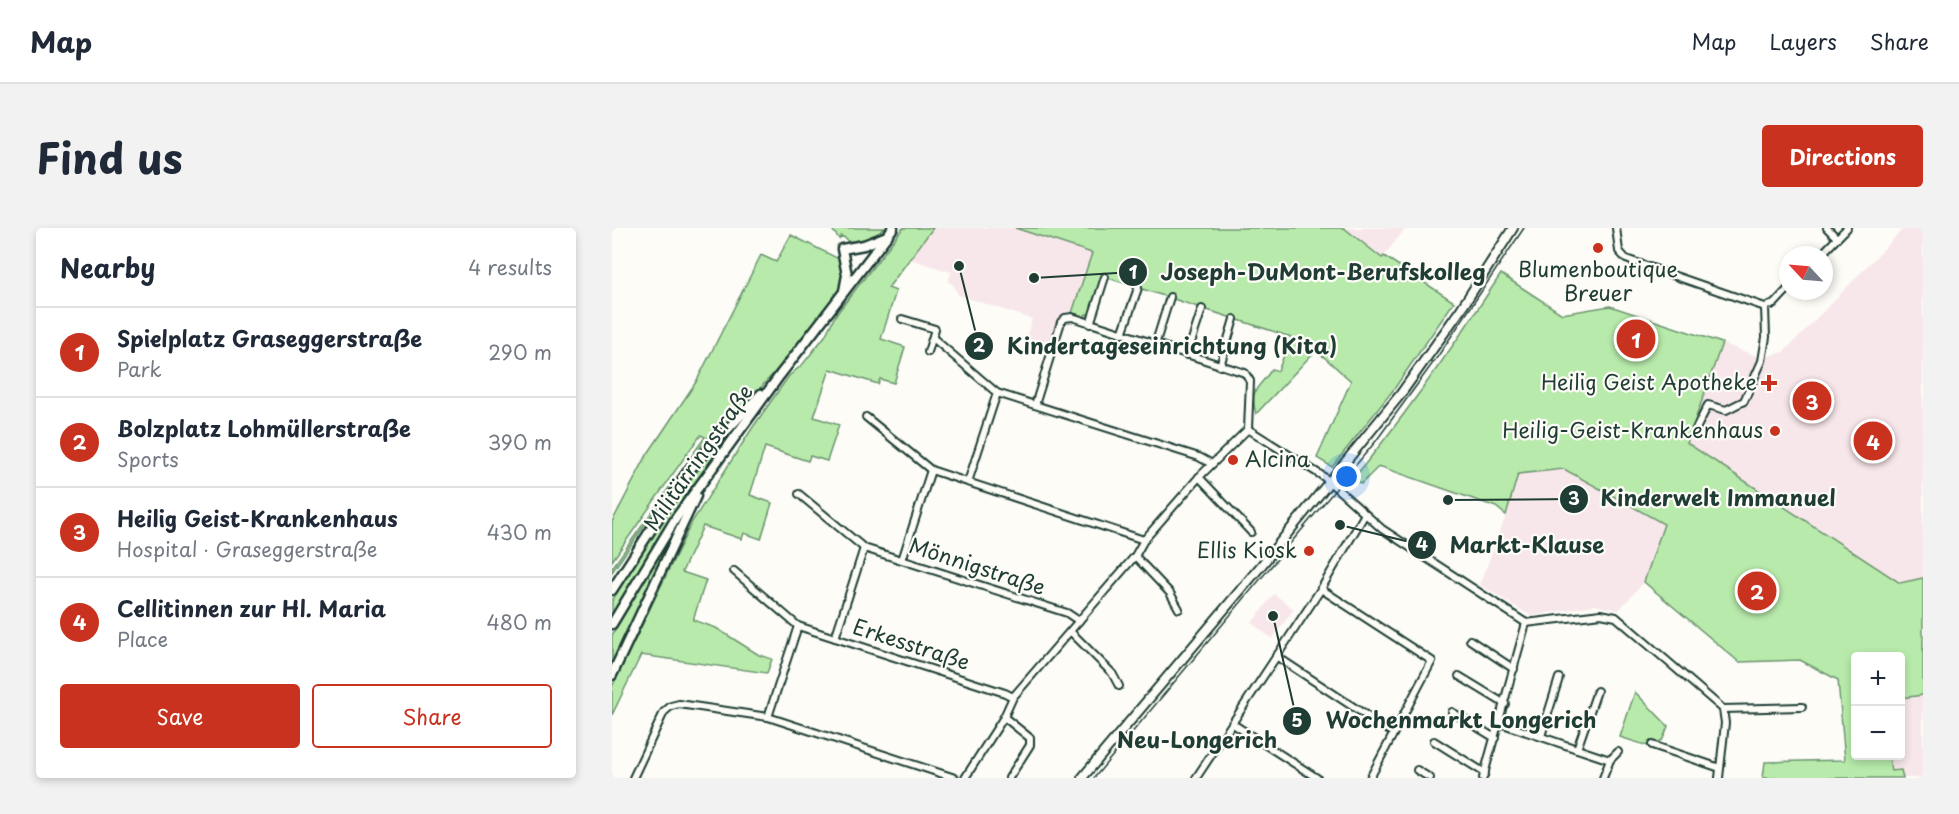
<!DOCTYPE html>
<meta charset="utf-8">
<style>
body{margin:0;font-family:"Playpen Sans",sans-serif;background:#f2f2f3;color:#1f2937}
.controls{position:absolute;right:18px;bottom:18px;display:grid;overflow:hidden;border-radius:6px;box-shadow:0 3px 9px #0003}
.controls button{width:54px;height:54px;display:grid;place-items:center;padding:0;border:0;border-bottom:2px solid #e0e1e3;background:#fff;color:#1f2937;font:30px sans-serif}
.compass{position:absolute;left:1167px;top:18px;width:54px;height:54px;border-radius:50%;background:#fff;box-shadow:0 3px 9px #0003;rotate:296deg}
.you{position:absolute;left:735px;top:249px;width:21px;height:21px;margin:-15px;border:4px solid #fff;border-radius:50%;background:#1a73e8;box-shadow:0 0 0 9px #1a73e833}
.badge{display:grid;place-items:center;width:39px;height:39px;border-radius:50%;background:#c8321e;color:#fff;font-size:20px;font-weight:700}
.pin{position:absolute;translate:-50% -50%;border:3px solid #fff;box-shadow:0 2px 6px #0006}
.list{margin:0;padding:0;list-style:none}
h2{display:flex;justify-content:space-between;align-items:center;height:78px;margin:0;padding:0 24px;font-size:26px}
h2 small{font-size:20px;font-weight:400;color:#747a83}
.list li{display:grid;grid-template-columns:39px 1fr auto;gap:18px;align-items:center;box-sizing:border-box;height:90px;padding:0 24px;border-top:2px solid #e0e1e3}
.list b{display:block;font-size:22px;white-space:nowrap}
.list p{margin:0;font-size:20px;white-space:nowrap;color:#747a83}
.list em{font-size:20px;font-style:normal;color:#747a83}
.actions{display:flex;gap:12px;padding:18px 24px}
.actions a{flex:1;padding:14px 0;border:2px solid #c8321e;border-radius:6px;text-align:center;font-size:21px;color:#c8321e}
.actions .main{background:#c8321e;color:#fff}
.map{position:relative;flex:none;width:1311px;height:550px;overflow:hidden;border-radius:6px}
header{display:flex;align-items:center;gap:36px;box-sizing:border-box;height:84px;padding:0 30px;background:#fff;border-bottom:2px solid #e0e1e3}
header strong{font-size:28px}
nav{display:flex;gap:33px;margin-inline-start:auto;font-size:21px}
.intro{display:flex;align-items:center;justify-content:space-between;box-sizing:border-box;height:144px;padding:0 36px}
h1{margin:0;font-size:42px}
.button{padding:15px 27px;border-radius:6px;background:#c8321e;color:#fff;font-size:21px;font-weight:700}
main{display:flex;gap:36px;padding:0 36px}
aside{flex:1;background:#fff;border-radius:6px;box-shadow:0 3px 9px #0003}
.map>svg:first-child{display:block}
.built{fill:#f8e7ea}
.green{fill:#b8ebab;stroke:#6c9470;stroke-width:1.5}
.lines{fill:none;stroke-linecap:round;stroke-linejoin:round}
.minor-casing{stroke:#1f3d34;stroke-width:10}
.tertiary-casing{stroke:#1f3d34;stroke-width:12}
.secondary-casing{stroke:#1f3d34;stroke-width:13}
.minor{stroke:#fdfcf7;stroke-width:6}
.tertiary{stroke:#fdfcf7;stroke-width:8}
.secondary{stroke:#fdfcf7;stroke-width:8}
.tram{stroke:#1f3d34;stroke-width:1.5}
.poi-dot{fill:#c8321e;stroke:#fdfcf7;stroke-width:2}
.labels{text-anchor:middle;stroke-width:4.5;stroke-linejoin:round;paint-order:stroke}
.poi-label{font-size:21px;fill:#1f3d34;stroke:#fdfcf7;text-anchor:end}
.street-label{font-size:21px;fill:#1f3d34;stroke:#fdfcf7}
.neighbourhood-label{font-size:22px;font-weight:bold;fill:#1f3d34;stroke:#fdfcf7}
.leader{fill:none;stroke:#1f3d34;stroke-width:2}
.callout-dot{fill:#1f3d34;stroke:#fdfcf7;stroke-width:2}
.mark-label{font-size:18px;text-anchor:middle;font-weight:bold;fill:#fff}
.callout-label{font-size:22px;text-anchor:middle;font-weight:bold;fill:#1f3d34;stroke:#fdfcf7;stroke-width:4.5;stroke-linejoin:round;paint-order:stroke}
</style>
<header>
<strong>Map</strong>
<nav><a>Map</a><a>Layers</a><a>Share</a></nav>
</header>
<div class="intro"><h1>Find us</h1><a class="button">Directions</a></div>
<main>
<aside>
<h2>Nearby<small>4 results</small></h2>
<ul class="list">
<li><span class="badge">1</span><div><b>Spielplatz Graseggerstraße</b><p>Park</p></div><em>290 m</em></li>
<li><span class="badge">2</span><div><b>Bolzplatz Lohmüllerstraße</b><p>Sports</p></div><em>390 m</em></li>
<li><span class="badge">3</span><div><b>Heilig Geist-Krankenhaus</b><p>Hospital · Graseggerstraße</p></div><em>430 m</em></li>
<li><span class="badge">4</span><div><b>Cellitinnen zur Hl. Maria</b><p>Place</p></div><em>480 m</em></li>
</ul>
<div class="actions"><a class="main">Save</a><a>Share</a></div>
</aside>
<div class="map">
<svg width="1311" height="550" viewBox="0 0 1311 550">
<rect width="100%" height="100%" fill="#fdfcf7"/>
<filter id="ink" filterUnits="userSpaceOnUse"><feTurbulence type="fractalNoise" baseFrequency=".0167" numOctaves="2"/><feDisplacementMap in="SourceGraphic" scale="12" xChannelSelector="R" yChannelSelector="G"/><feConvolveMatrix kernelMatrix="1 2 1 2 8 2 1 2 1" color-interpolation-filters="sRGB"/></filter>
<g filter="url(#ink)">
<g class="built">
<path d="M321 0H403L480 25 460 85 455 83 454 87 445 94 437 117 414 110 420 91 346 67 341 56 336 54 339 44 298 31Z"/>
<path d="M732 0H794L770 30Z"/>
<path d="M1292 0H1311V350L1288 355 1075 215 1110 115 1149 130 1172 124Z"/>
<path d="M952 240 1052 296 1032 354 1007 382 981 377 919 388 868 357 894 287 906 246Z"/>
<path d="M662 366 682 381 660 411 640 395Z"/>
<path d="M1311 467V550H1291L1289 542 1279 544 1277 528H1288L1289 470Z"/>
</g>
<g class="green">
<path d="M219 0H272C261 12 250 14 235 13V11L229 8 227 11Z"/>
<path d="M291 0H321L276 60 284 63 269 111 293 119 282 155 268 151 266 156 218 141 202 189 227 197 215 233 198 228 196 233 153 219 138 267 160 275 149 311 132 305 130 311 91 298 70 344 94 352 81 392 104 400 147 427 160 431 155 445 29 427 0 487V459L80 294 141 199 167 162 177 148 191 136 213 108 223 88Z"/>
<path d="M403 0H732L770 30 772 28 842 74 782 161 720 239 705 230 739 153 704 122 644 186C637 159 647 161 660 141L666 143 679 109 490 48 478 87 474 86 473 89 460 85 480 25Z"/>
<path d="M179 7 225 30 233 39 229 59 168 138 116 196 110 191 75 237 0 344V340L93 209 89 207 77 223 0 333V294L35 227 84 154 149 27 164 34Z"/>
<path d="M889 46 950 86 998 78 1110 115 1075 215 1288 355 1311 350V467L1289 470 1288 428H1244V528H1277L1279 543 1289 542 1291 550H1151L1153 534 1233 532 1226 452 1188 432 1127 434 1032 354 1052 296 952 241 906 246 894 287 884 279 767 238 749 256 741 251C795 186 843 116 889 46Z"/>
<path d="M103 222 107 223 106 227 74 266 0 386V373L21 338 68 264Z"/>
<path d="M68 292H69L0 435V407Z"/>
<path d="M1023 464 1056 498 1051 511 1039 519 1008 509Z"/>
</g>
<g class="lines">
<g class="minor-casing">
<g id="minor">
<path d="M1004 0 1007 23 1014 31 1153 79"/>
<path d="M1215 0 1225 10"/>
<path d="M1209 27 1235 0"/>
<path d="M290 91 323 101 316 124"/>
<path d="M478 96 493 49"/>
<path d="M510 106 526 60"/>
<path d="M321 110 385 165"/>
<path d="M543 117 558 69"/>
<path d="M575 127 590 81"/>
<path d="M608 138 622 91"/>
<path d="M423 177 449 94 453 90 460 89 633 145 638 153 636 201"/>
<path d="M254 189 319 242"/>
<path d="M636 201 712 249 770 301 914 395 989 386 1004 389 1111 481 1190 479"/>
<path d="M1089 207 1084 201 1096 177 1114 182 1132 173 1150 133 1154 109 1153 79 1162 76 1176 61"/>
<path d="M587 249 639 304"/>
<path d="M356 254 385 165 587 229 600 236"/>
<path d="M187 266 252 320"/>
<path d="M523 328 558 365 567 381"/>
<path d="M290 332 319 242 532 312"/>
<path d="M122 343 186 398 393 465 401 469"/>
<path d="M709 361 820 433 758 550"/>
<path d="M459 404 500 445 507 458"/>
<path d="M223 410 252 320 455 385 467 393"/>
<path d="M858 412 902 441"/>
<path d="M664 428 781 505"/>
<path d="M847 448 893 476"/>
<path d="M840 484 883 510"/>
<path d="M156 489 186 398"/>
<path d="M392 489 418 510V517L397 550"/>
<path d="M888 495 998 532"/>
<path d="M621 496 705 550"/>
<path d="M929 508 947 450"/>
<path d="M822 513 873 545"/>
<path d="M1040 517 1108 540"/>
<path d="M965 521 985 463"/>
<path d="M805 542 818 550"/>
<path d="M21 550 52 484 59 478 67 476 156 489 343 550"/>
<path d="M353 550 392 489 401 469 523 328 532 312 587 249 636 201"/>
<path d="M584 550 709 361 753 286"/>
<path d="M871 550 914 395"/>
<path d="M991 550 998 532 1006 524"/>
<path d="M1107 550 1113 495 1111 481"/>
</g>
</g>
<g class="tertiary-casing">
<path id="tertiary" d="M470 550 648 339 788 167 849 81 901 0"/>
</g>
<g class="secondary-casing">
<g id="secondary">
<path d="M232 63 235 47 230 21 252 17 275 8"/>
<path d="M0 362 78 241 149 166"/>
<path d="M0 396 64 290 168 147 281 0"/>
<path d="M0 447 84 268"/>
</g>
</g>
<use href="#minor" class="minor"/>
<use href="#tertiary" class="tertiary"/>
<use href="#secondary" class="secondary"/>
<path class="tram" d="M482 550 764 213 826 128 912 0"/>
</g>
</g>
<g class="poi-dot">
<circle cx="986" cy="20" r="6"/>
<path d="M1154 146h6v6h6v6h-6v6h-6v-6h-6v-6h6z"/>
<circle cx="1163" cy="203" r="6"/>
<circle cx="621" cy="232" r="6"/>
<circle cx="697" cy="323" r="6"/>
</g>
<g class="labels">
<g class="poi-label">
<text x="986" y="49" text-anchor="middle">Blumenboutique<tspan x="986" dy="24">Breuer</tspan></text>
<text x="1145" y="162">Heilig Geist Apotheke</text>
<text x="1151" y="210">Heilig-Geist-Krankenhaus</text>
<text x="633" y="239" text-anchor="start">Alcina</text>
<text x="685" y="330">Ellis Kiosk</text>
</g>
<g class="street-label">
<text transform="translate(87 230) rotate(-55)" y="7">Militärringstraße</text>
<text transform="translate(365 339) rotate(18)" y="7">Mönnigstraße</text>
<text transform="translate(299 417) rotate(18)" y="7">Erkesstraße</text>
</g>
<g class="neighbourhood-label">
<text x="585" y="520">Neu-Longerich</text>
</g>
</g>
<path class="leader" d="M422 50L521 44M347 38L367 118M836 272L962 271M728 297L810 317M661 388L685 493"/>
<g class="callout-dot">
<circle cx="422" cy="50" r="6"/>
<circle cx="347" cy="38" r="6"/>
<circle cx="836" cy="272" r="6"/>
<circle cx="728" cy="297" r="6"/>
<circle cx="661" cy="388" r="6"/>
<circle cx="521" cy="44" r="15"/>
<circle cx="367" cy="118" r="15"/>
<circle cx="962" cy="271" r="15"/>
<circle cx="810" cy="317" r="15"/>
<circle cx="685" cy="493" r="15"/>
</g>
<g class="mark-label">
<text x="521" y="51">1</text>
<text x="367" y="124">2</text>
<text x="962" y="277">3</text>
<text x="810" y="323">4</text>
<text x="685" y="499">5</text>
</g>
<g class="callout-label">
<text x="711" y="52">Joseph-DuMont-Berufskolleg</text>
<text x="560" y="126">Kindertageseinrichtung (Kita)</text>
<text x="1106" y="278">Kinderwelt Immanuel</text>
<text x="915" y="325">Markt-Klause</text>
<text x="849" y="500">Wochenmarkt Longerich</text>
</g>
</svg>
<div class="controls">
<button>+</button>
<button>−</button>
</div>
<svg class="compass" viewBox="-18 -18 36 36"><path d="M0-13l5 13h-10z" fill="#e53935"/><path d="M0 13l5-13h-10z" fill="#747a83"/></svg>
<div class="you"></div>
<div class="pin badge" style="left:1024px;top:111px">1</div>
<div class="pin badge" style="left:1145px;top:363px">2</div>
<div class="pin badge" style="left:1200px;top:173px">3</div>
<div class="pin badge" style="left:1261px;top:213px">4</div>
</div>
</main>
